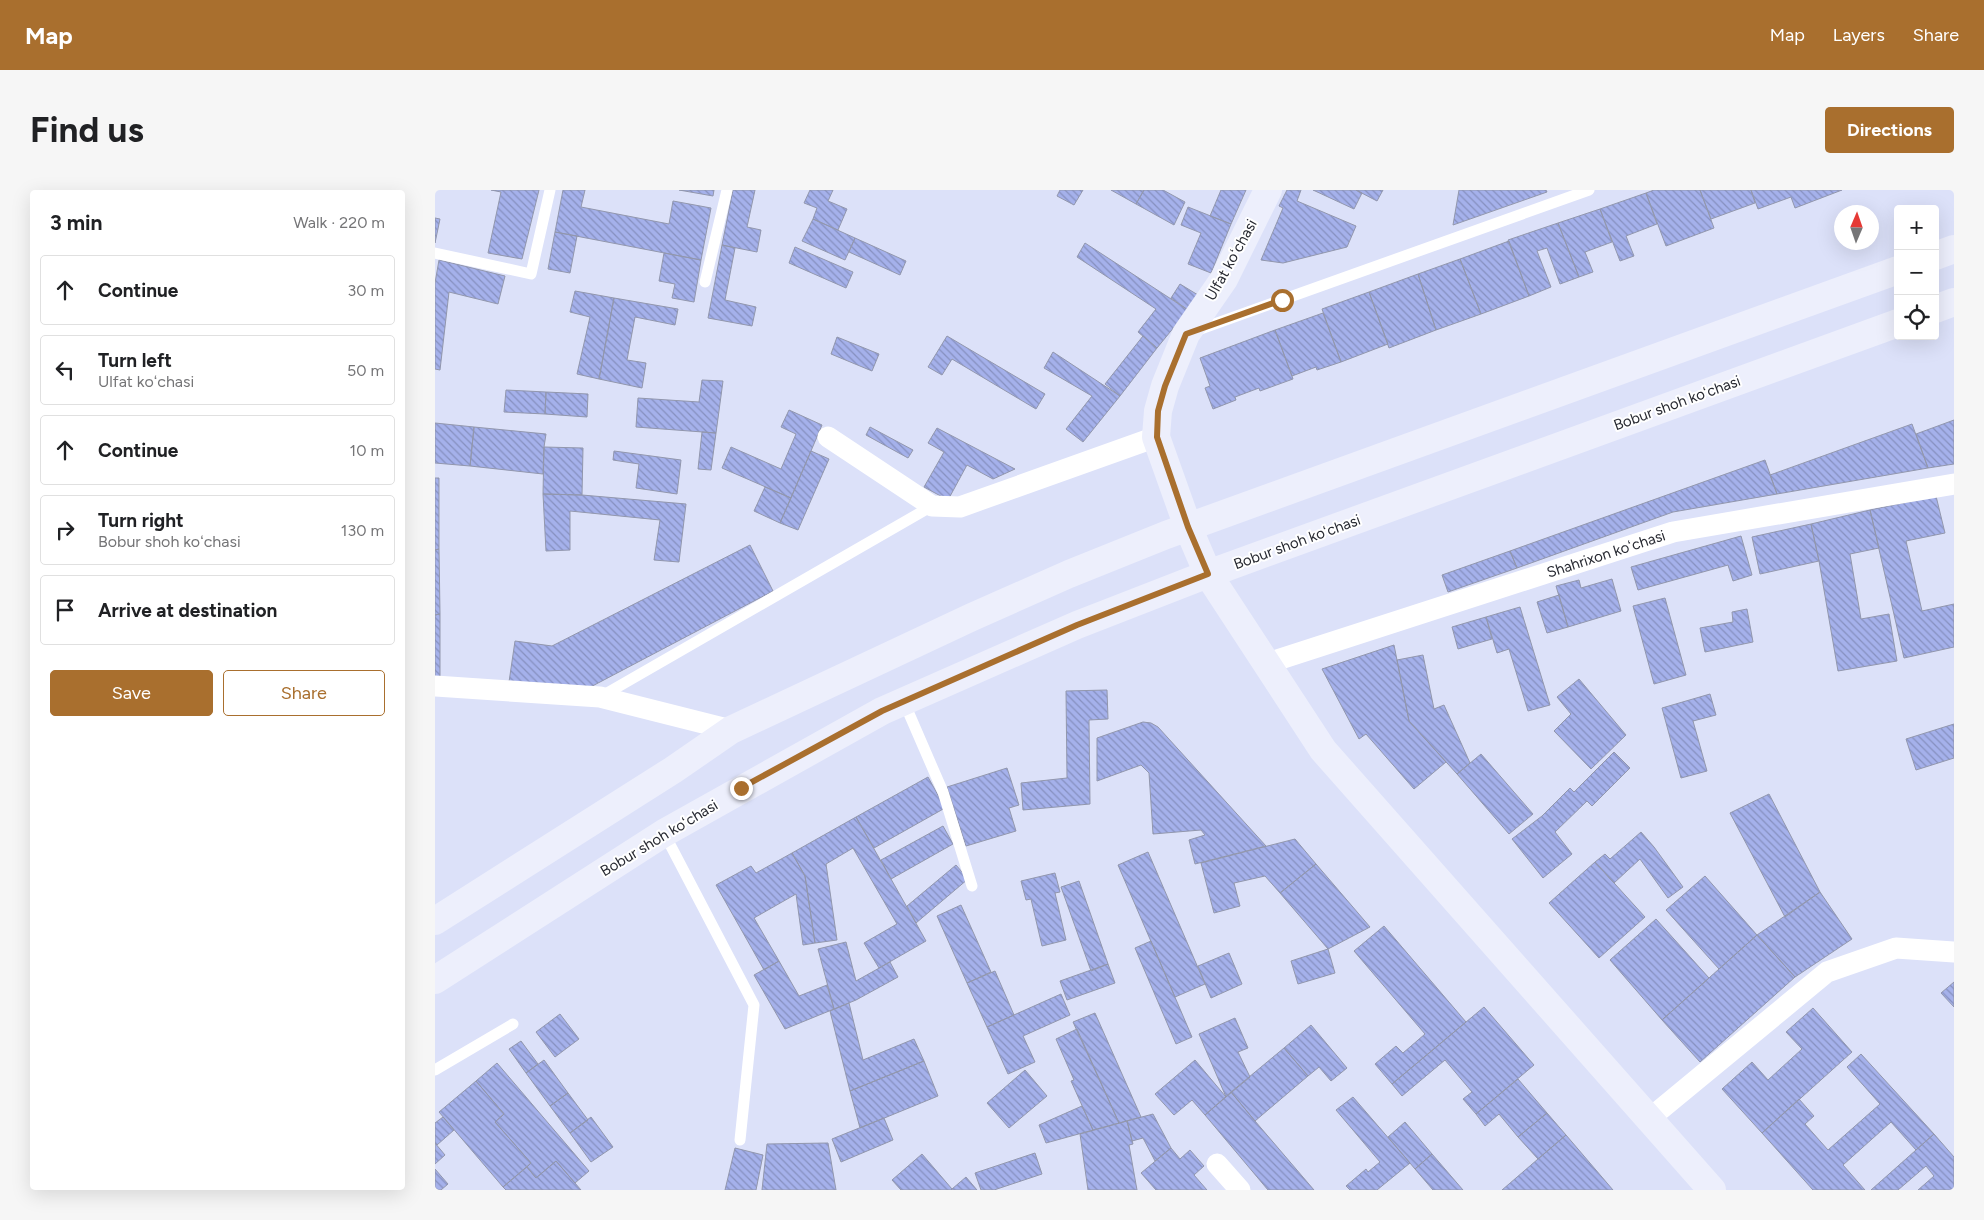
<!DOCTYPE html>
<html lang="en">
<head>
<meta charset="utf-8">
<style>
	body { margin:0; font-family:Figtree,sans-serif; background:#f6f6f6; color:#202124 }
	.controls { position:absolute; right:15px; top:15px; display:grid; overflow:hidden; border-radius:5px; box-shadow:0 5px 20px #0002 }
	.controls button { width:45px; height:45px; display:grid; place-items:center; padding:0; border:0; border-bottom:1px solid #e0e0e0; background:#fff; color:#202124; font:25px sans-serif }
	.compass { position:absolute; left:1399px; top:15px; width:45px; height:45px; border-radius:50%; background:#fff; box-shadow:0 5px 20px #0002; rotate:2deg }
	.stop { position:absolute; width:15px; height:15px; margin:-11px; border:4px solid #a96f2e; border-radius:50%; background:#fff }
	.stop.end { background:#a96f2e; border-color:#fff; box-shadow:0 1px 5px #0008 }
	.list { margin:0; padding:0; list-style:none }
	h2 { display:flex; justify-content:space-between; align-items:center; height:65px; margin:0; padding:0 20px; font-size:21px }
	h2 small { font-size:16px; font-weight:400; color:#757577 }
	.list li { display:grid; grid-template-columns:32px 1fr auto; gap:15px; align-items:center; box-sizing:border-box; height:70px; margin:0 10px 10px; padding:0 10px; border:1px solid #e0e0e0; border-radius:5px }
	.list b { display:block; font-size:19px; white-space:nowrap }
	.list p { margin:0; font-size:16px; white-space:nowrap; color:#757577 }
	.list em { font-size:16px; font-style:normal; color:#757577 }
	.actions { display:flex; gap:10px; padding:15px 20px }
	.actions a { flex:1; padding:11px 0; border:1px solid #a96f2e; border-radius:5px; text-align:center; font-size:18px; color:#a96f2e }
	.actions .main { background:#a96f2e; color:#fff }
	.icon { flex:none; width:28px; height:28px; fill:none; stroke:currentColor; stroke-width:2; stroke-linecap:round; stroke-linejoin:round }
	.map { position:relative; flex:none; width:1519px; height:1000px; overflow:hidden; border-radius:5px }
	header { display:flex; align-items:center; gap:30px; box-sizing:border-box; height:70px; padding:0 25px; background:#a96f2e; color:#fff }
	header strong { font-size:24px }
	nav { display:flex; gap:28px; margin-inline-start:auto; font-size:18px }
	.intro { display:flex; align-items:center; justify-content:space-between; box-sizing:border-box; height:120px; padding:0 30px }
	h1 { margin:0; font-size:35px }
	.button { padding:12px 22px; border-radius:5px; background:#a96f2e; color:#fff; font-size:18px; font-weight:700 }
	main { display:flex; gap:30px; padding:0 30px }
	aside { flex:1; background:#fff; border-radius:5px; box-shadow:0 5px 20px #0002 }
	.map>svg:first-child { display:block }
</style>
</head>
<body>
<header>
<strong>Map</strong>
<nav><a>Map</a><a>Layers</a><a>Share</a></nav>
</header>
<div class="intro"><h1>Find us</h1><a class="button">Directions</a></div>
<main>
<aside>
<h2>3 min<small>Walk · 220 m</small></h2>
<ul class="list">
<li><svg class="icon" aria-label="ahead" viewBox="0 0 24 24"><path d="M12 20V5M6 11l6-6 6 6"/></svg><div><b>Continue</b></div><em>30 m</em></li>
<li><svg class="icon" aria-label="left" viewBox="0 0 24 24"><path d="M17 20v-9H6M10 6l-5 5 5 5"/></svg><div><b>Turn left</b><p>Ulfat koʻchasi</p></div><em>50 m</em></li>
<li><svg class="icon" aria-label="ahead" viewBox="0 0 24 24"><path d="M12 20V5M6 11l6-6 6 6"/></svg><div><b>Continue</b></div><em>10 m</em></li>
<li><svg class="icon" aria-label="right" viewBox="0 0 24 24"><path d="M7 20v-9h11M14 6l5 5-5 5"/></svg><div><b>Turn right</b><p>Bobur shoh koʻchasi</p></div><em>130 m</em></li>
<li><svg class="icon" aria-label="arrive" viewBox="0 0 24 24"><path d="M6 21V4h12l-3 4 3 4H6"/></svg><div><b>Arrive at destination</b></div></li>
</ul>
<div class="actions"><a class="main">Save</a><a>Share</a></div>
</aside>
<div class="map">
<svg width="1519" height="1000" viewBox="0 0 1519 1000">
	<defs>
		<pattern id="building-back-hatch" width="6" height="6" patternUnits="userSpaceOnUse" patternTransform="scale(1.25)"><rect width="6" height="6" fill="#a5b1eb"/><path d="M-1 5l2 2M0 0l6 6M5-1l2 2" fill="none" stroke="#8690bf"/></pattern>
	</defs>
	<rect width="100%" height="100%" fill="#dce1f9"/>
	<!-- building -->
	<path fill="url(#building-back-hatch)" stroke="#9297ad" d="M56 0H104L87 69 53 63 66 2Z
		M128 0H150L146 17 234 34 238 11 276 18 266 70 120 42Z
		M244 0H279L278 6Z
		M298 0H320L312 37 326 40 322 62 287 55Z
		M375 0H398L393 11 412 19 403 40 378 29 382 18 369 13Z
		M625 0H648L639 15 622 6Z
		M676 0H709L701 14Z
		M709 0H728L750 12 739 35 701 14Z
		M786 0H811L796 34 775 26Z
		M852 0H866L862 11 921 36 912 57 848 73 826 70 848 18 844 16Z
		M878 0H921L927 3 919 19Z
		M921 0H948L942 11Z
		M1024 0H1111L1112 2 1018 35Z
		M1219 0H1265L1279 38 1231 56 1211 3Z
		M1265 0H1316L1320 13 1276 29Z
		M1316 0H1407L1360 18 1356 7 1323 19Z
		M1211 3 1222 34 1191 46 1199 66 1185 71 1165 19Z
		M753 17 796 34 776 83 753 74 766 43 746 35Z
		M1165 19 1177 52 1150 62 1158 82 1144 87 1123 33Z
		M0 28 5 29 0 53Z
		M378 29 420 48 410 70 367 51Z
		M1123 33 1144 87 1125 94 1112 58 1102 61 1116 97 1094 106 1073 50Z
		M120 42 142 46 135 83 113 79Z
		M420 48 471 71 465 85 414 62Z
		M1074 51 1094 106 1046 124 1025 69Z
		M650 53 753 120 722 158 703 142 721 119 642 67Z
		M287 55 300 58 290 110 321 117 317 136 273 128Z
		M360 57 418 82 411 98 354 73Z
		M229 63 266 70 259 112 237 108 240 94 224 91Z
		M1025 69 1046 124 1001 140 983 84Z
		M4 70 70 86 63 114 14 102 5 180 0 179V93Z
		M983 84 1001 140 954 158 934 102Z
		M745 94 763 105 753 120 736 108Z
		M140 101 179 108 164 189 142 184 155 127 135 122Z
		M934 102 953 154 906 172 887 119Z
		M179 108 243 119 240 135 200 127 192 170 211 173 207 198 164 189Z
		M888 123 906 172 882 180 881 177 857 186 840 140Z
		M840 140 858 189 825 201 824 198 800 207 801 210 778 219 770 198 775 196 765 168Z
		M512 146 610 204 601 219 517 169 507 185 493 177Z
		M708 146 722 158 685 206 670 194Z
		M402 147 444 164 437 181 396 164Z
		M618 162 685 206 648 252 631 239 657 206 609 178Z
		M267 190 288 191 281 243 201 237 203 208 264 212Z
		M71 200 111 202 110 224 69 222Z
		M111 202 153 204 152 227 110 224Z
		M354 220 387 235 356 308 287 278 296 257 346 279 361 244 346 237Z
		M1519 230V274L1493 278 1481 244Z
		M0 233 39 237 35 276 0 273Z
		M1477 234 1493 278 1342 304 1335 285Z
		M39 237 111 244 109 257 108 284 35 276Z
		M435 237 478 260 473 268 431 245Z
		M502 238 580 279 558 289 532 275 513 310 489 297 509 262 493 253Z
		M267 242 281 243 276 280 263 279Z
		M109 257 148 258 147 305 108 304Z
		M179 261 246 270 242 304 201 298 204 274 178 270Z
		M376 261 394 269 363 340 345 333Z
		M1330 270 1342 304 1238 322 1082 378 1075 361Z
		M0 288H4V359L0 360Z
		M330 297 356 308 345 333 319 321Z
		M108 304 147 305 251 314 244 372 219 370 225 330 135 321V360L111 361Z
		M1501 306 1510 343 1471 351 1487 421 1519 414V457L1469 468 1435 320Z
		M1435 320 1444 358 1415 364 1426 429 1454 424 1462 471 1403 481 1384 371 1376 334Z
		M1376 334 1384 371 1325 384 1317 347Z
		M1306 346 1317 385 1298 391 1293 375 1203 400 1196 377Z
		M315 355 338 401 146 502 74 492 80 451 117 456Z
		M4 359 5 424 0 425V360Z
		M1075 361 1082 378 1013 402 1007 385Z
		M1177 389 1186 421 1133 437 1121 396 1144 390 1146 398Z
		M1124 405 1133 437 1112 443 1102 412Z
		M1230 408 1251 485 1219 494 1198 416Z
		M1085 417 1115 515 1093 521 1074 459 1062 463 1051 427Z
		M1312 419 1318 452 1270 462 1265 438 1298 432 1297 422Z
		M5 424V490L0 489V425Z
		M1051 427 1057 449 1023 459 1017 437Z
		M959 455 974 531 1011 572 979 599 931 544 924 549 887 479Z
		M988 465 999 519 1009 515 1035 573 1022 584 974 531 962 470Z
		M1144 489 1191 545 1156 579 1119 541 1136 524 1122 507Z
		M672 500 673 529 654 530 655 614 588 620 586 593 632 588 631 501Z
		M1275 504 1281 525 1258 531 1272 581 1246 588 1227 518Z
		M708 532 716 533 723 537 831 656 760 674 754 650 770 645 766 640 718 644 714 583 706 575 662 591V548Z
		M1519 534V568L1481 580 1471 549Z
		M1179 562 1195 578 1157 616 1152 611 1120 642 1137 664 1108 688 1077 649 1107 626 1135 598 1139 602Z
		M1046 564 1098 624 1074 644 1022 584Z
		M572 578 584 615 574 618 581 641 531 656 512 597Z
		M493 587 510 618 439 658 421 627Z
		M1334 604 1385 702 1350 727 1295 623Z
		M421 627 491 751 444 778 429 753 462 734 418 658 391 674 402 750 380 753 370 686 357 663Z
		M508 636 518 654 456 689 446 670Z
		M1206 642 1219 657 1248 697 1233 708 1205 669 1179 693 1160 672 1170 664 1175 669Z
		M860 649 881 674 845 703 830 686 799 693 805 716 779 723 766 673Z
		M713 662 770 794 740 807 683 675Z
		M357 663 370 686 380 753 368 755 361 704 319 728 344 771 329 780 281 695 316 676 321 683Z
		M1160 672 1210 727 1164 768 1114 713Z
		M881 674 935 737 893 759 845 703Z
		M521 675 533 689 481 733 472 716Z
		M620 683 625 702 620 703 631 750 607 756 596 709 591 710 586 691Z
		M1270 686 1322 745 1284 779 1231 720Z
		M644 691 673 774 656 781 626 697Z
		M1385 702 1417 749 1360 787 1322 745Z
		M526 715 556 782 532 793 502 726Z
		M1221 729 1274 788 1227 830 1175 770Z
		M949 736 1031 832 957 894 940 874 961 856 968 863 990 844 919 761Z
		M1322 745 1360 787 1265 872 1227 830Z
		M716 751 757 847 741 854 700 758Z
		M411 752 421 791 455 772 463 787 421 810 399 819 383 759Z
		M893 759 900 783 863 794 856 771Z
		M794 763 807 794 776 808 763 776Z
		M344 771 364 806 392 795 399 819 350 839 319 785Z
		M673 774 680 793 632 810 625 791Z
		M560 781 579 825 552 837 532 793Z
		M1519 792V817L1506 803Z
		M626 804 635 825 588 846 600 872 573 884 552 837Z
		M414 813 428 870 479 849 489 871 415 901 395 821Z
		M1049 817 1099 875 1041 924 1028 909 1037 902 1010 870 967 906 957 894Z
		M1378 818 1417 862 1327 943 1287 899 1317 872 1333 890 1367 859 1351 842Z
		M660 823 706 927 684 933 638 832Z
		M125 824 144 849 120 867 101 842Z
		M800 828 813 858 803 862 815 887 791 907 764 844Z
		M876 835 912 878 896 891 884 877 873 886 849 858Z
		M642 839 684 933 658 940 636 891 639 890 621 849Z
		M86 851 103 874 91 883 74 859Z
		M849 858 873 886 820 931 796 902Z
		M1426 864 1499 944 1481 960 1456 932 1408 975 1430 1000H1378L1327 943 1364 909 1379 926 1370 934 1393 960 1445 914 1412 877Z
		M109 870 133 903 115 916 91 883Z
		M760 870 791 907 770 925 757 910 739 925 720 904Z
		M489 871 503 906 425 938 415 901Z
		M62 873 154 981 140 993 121 971 101 988 92 977 96 973 60 932 69 924 41 891Z
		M590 880 612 906 574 938 552 913Z
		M1083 889 1112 923 1083 947 1064 924 1050 936 1041 924Z
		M41 891 69 924 60 932 96 973 68 997 4 922Z
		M796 902 820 931 879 1000H833L770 925Z
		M133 903 153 930 135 943 115 916Z
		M918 907 975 973 942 1000H915L911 996 931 979 933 982 945 972 901 920Z
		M647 916 658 940 611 953 604 935Z
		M1112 923 1131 945 1103 969 1083 947Z
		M718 924 736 958 720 971 708 948 697 951 692 931Z
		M8 927 19 940 2 955 0 953V933Z
		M156 927 178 957 156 972 135 943Z
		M449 928 458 950 406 972 397 949Z
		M692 931 698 954 694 955 702 1000H653L645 944Z
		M970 932 997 964 980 979 953 947Z
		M1499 944 1519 967V1000H1483L1499 986 1491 976 1463 1000H1436Z
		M1131 945 1178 1000H1067L1103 969Z
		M0 953 10 965 0 974Z
		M393 953 401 1000H327L332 954Z
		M300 958 328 965 321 1000H290Z
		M736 958 745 969 755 960 769 976 759 985 772 1000H721L706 983Z
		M600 963 607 984 559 1000H546L540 983Z
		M487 964 517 999 516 1000H466L457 990Z
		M997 964 1028 1000H998L980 979Z
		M121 971 146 1000H71L68 997 92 977 101 988Z
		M0 979 13 994 6 1000H0Z
		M531 987 542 1000H516L517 999Z"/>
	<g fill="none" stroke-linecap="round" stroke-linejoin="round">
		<!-- lane -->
		<path stroke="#fff" stroke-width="11" d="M0 63 96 84 115 0
			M270 92 292 0
			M760 141 1154 0
			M167 506 497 316
			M469 512 508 602 537 696
			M229 643 319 815 305 950
			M0 880 78 834"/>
		<!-- street -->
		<path stroke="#fff" stroke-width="21" d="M393 247 497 316 525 317 721 247
			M833 473 1238 342 1519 294
			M0 496 165 507 296 540
			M1214 929 1392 782 1461 758 1519 762
			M782 974 805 1000"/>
		<!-- secondary -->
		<path stroke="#edeffc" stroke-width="28" d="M833 0 789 89 751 144 730 196 723 221 721 247 753 337 773 384 888 560 1277 1000
			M1500 66 1519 59
			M1500 119 1519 112
			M0 731 238 580 296 540 537 427 634 384 731 345 1463 80
			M0 790 229 643 447 521 642 435 773 384 1463 133"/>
	</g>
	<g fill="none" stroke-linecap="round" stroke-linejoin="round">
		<!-- route -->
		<path stroke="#a96f2e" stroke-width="6" d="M306 598 447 521 642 435 773 384 753 337 722 247 723 221 730 196 751 144 847 110"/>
	</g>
	<g text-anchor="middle" stroke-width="4" stroke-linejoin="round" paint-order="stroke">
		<!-- street labels -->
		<g font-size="15" fill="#282a32" stroke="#fff">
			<text transform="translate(796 70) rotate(-61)" y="5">Ulfat koʻchasi</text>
			<text transform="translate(1242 213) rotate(-20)" y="5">Bobur shoh koʻchasi</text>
			<text transform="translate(862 352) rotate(-20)" y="5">Bobur shoh koʻchasi</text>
			<text transform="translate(1171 364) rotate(-18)" y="5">Shahrixon koʻchasi</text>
			<text transform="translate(224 648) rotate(-31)" y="5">Bobur shoh koʻchasi</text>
		</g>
	</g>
</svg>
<div class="controls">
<button>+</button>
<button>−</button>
<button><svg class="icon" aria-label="locate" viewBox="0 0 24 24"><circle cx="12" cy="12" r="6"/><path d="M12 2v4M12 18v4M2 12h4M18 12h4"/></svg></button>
</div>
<svg class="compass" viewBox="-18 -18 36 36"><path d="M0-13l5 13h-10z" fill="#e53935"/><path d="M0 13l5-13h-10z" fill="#757577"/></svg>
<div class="stop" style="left:847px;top:110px"></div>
<div class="stop end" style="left:306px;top:598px"></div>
</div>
</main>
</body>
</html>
